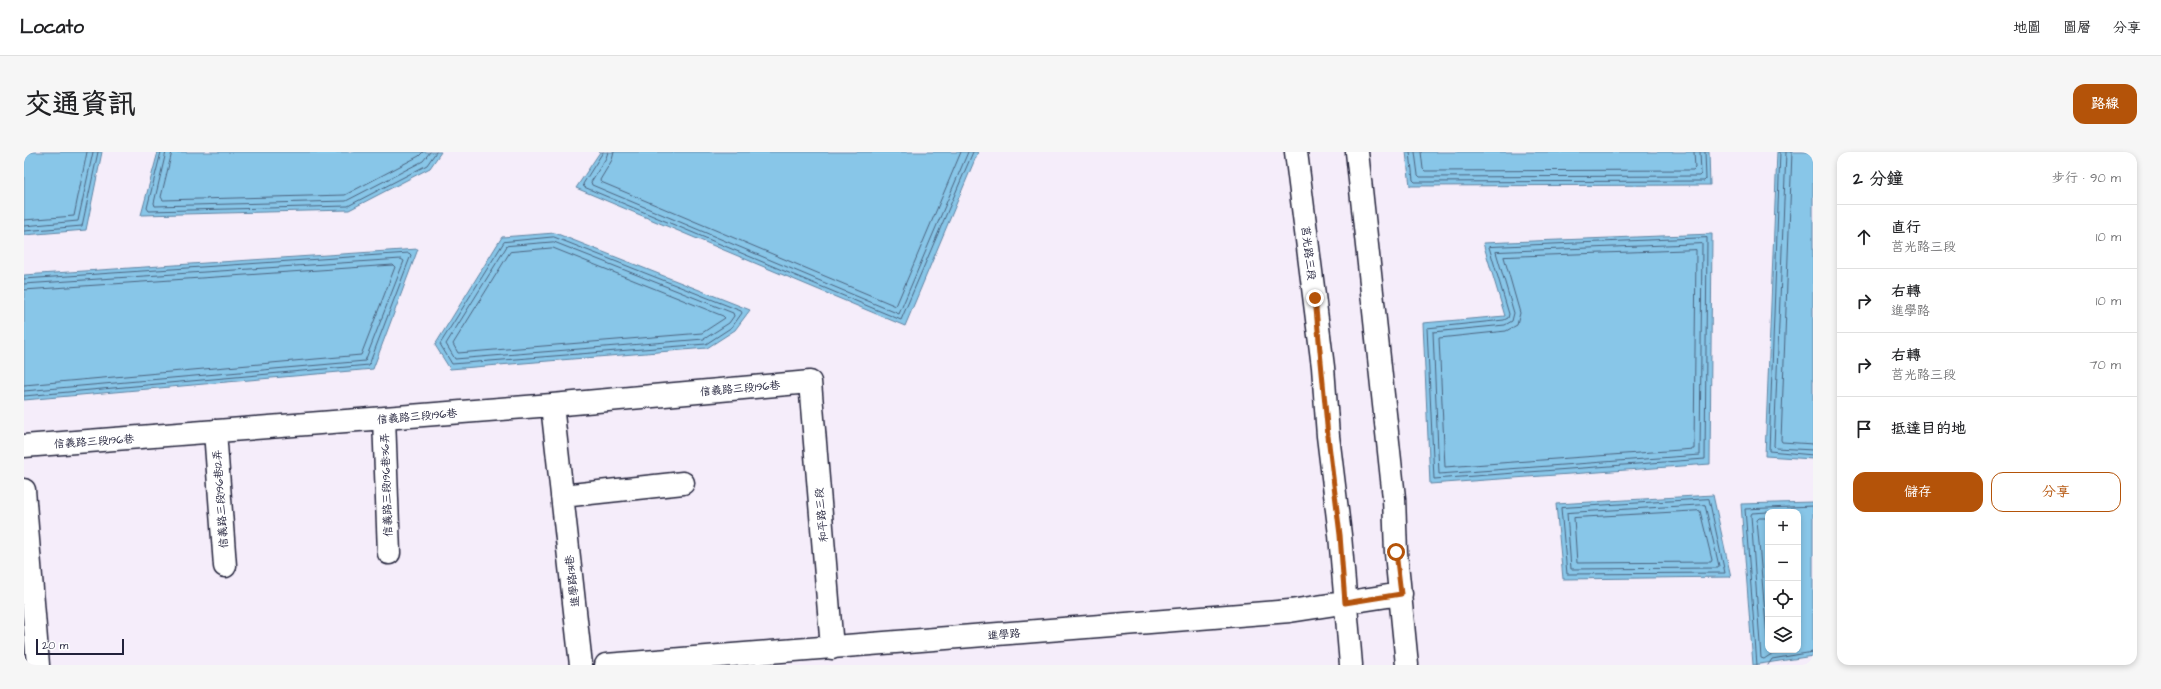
<!DOCTYPE html>
<html lang="zh-TW">
<head>
<meta charset="utf-8">
<style>
	body { margin:0; font-family:"Architects Daughter","LXGW WenKai TC",sans-serif; background:#f6f6f6; color:#202124 }
	.controls { position:absolute; right:12px; bottom:12px; display:grid; overflow:hidden; border-radius:8px; box-shadow:0 2px 6px #0003 }
	.controls button { width:36px; height:36px; display:grid; place-items:center; padding:0; border:0; border-bottom:1px solid #e0e0e0; background:#fff; color:#202124; font:20px sans-serif }
	.scale { position:absolute; left:12px; bottom:10px; width:88px; box-sizing:border-box; padding-left:4px; border:2px solid #22223b; border-top:0; font-size:11px; line-height:14px; white-space:nowrap; color:#22223b; -webkit-text-stroke:3px #fff; paint-order:stroke }
	.stop { position:absolute; width:12px; height:12px; margin:-9px; border:3px solid #b45309; border-radius:50%; background:#fff }
	.stop.end { background:#b45309; border-color:#fff; box-shadow:0 1px 4px #0008 }
	.list { margin:0; padding:0; list-style:none }
	h2 { display:flex; justify-content:space-between; align-items:center; height:52px; margin:0; padding:0 16px; font-size:17px }
	h2 small { font-size:13px; font-weight:400; color:#757577 }
	.list li { display:grid; grid-template-columns:26px 1fr auto; gap:12px; align-items:center; box-sizing:border-box; height:64px; padding:0 16px; border-top:1px solid #e0e0e0 }
	.list b { display:block; font-size:15px; white-space:nowrap }
	.list p { margin:0; font-size:13px; white-space:nowrap; color:#757577 }
	.list em { font-size:13px; font-style:normal; color:#757577 }
	.actions { display:flex; gap:8px; padding:12px 16px }
	.actions a { flex:1; padding:9px 0; border:1px solid #b45309; border-radius:12px; text-align:center; font-size:14px; color:#b45309 }
	.actions .main { background:#b45309; color:#fff }
	.icon { flex:none; width:22px; height:22px; fill:none; stroke:currentColor; stroke-width:2; stroke-linecap:round; stroke-linejoin:round }
	.map { position:relative; flex:none; width:1789px; height:513px; overflow:hidden; border-radius:12px }
	header { display:flex; align-items:center; gap:24px; box-sizing:border-box; height:56px; padding:0 20px; background:#fff; border-bottom:1px solid #e0e0e0 }
	header strong { font-size:19px }
	nav { display:flex; gap:22px; margin-inline-start:auto; font-size:14px }
	.intro { display:flex; align-items:center; justify-content:space-between; box-sizing:border-box; height:96px; padding:0 24px }
	h1 { margin:0; font-size:28px }
	.button { padding:10px 18px; border-radius:12px; background:#b45309; color:#fff; font-size:14px; font-weight:700 }
	main { display:flex; gap:24px; padding:0 24px }
	aside { flex:1; background:#fff; border-radius:12px; box-shadow:0 2px 6px #0003 }
	.map>svg:first-child { display:block }
</style>
</head>
<body>
<header>
<strong>Locato</strong>
<nav><a>地圖</a><a>圖層</a><a>分享</a></nav>
</header>
<div class="intro"><h1>交通資訊</h1><a class="button">路線</a></div>
<main>
<div class="map">
<svg width="1789" height="513" viewBox="0 0 1789 513">
	<rect width="100%" height="100%" fill="#f5edfa"/>
	<filter id="ink" filterUnits="userSpaceOnUse"><feTurbulence type="fractalNoise" baseFrequency=".025" numOctaves="2"/><feDisplacementMap in="SourceGraphic" scale="8" xChannelSelector="R" yChannelSelector="G"/><feConvolveMatrix kernelMatrix="1 2 1 2 8 2 1 2 1" color-interpolation-filters="sRGB"/></filter>
	<g filter="url(#ink)">
		<!-- water -->
		<path fill="#88c6e8" stroke="#5f84a3" fill-rule="evenodd" d="M0 0H78L62 78 0 83Z
			M134 0H417L406 16 325 58 117 63Z
			M576 0H954L881 174 552 36Z
			M1382 0H1685L1686 33 1386 34Z
			M1753 0H1789V307L1741 304Z
			M531 81 726 158 711 178 683 196 426 217 411 193 478 85Z
			M1688 82 1686 312 1406 332 1399 171 1481 164 1459 91Z
			M394 97 349 217 0 248V123Z
			M1689 343 1707 425 1539 427 1532 352Z
			M1789 350V504L1729 513 1717 352ZM1744 360H1774V498H1744Z"/>
		<g fill="none" stroke-linecap="round" stroke-linejoin="round">
			<!-- shore -->
			<path stroke="#4b6480" stroke-width="1" d="M137 0 123 56 125 59 324 54 403 13 412 0
				M142 0 130 51 131 54 322 49 399 9 406 0
				M148 0 137 45 139 48 321 43 395 4 399 0
				M579 0 559 32 560 35 877 168 949 0
				M584 0 582 6 567 30 568 33 875 162 944 0
				M590 0 588 8 576 28 577 30 872 154 937 0
				M1386 0 1389 28 1391 30 1680 29 1682 27 1681 0
				M1391 0 1394 23 1396 25 1675 24 1677 22 1676 0
				M1397 0 1399 17 1401 19 1669 18 1671 16 1670 0
				M1756 0 1745 299 1789 303
				M1762 0 1750 294 1752 296 1789 298
				M1768 0 1757 288 1758 290 1789 292
				M0 68 50 64 63 0
				M0 74 54 69 69 0
				M0 79 58 74 74 0
				M530 85 717 159 718 161 708 175 682 192 428 212 416 192 480 90Z
				M1683 86 1681 307 1410 327 1403 176 1480 168 1484 166 1485 162 1465 95Z
				M530 90 709 161 710 164 705 171 680 187 431 207 422 192 483 94Z
				M1678 92 1676 303 1415 322 1409 180 1481 173 1488 169 1490 161 1472 100Z
				M529 96 699 164 701 166 678 181 434 201 429 192 486 100Z
				M1672 98 1670 297 1421 315 1415 186 1482 179 1493 173 1496 161 1480 105Z
				M0 127 385 101 387 103 345 213 0 244
				M0 132 377 107 380 109 341 209 0 239
				M0 138 369 113 371 115 337 203 0 233
				M1685 347 1701 421 1543 422 1537 356Z
				M1681 353 1695 414 1694 416 1547 417 1543 361Z
				M1676 359 1688 408 1687 410 1553 411 1550 366Z
				M1744 360 1728 361 1727 363 1737 506 1740 507 1746 503 1771 498
				M1744 366H1735L1733 368 1744 497
				M1733 513 1721 357 1789 354
				M1744 513 1748 507 1789 500"/>
			<!-- minor casing -->
			<g stroke="#22223b" stroke-width="25">
				<path id="minor" d="M1272 0 1299 215 1304 284 1316 383 1327 513
					M1333 0 1370 346 1372 401 1383 513
					M528 253 557 513
					M360 266 365 401
					M191 279 201 414
					M0 294 528 253 786 230 808 496
					M0 338 14 513
					M538 344 659 331
					M582 513 1266 459 1377 442"/>
			</g>
			<!-- minor -->
			<use href="#minor" stroke="#fff" stroke-width="22"/>
		</g>
	</g>
	<g fill="none" stroke-linecap="round" stroke-linejoin="round" filter="url(#ink)">
		<!-- route -->
		<path stroke="#b45309" stroke-width="5" d="M1291 146 1304 284 1316 383 1321 451 1377 442 1372 400"/>
	</g>
	<g text-anchor="middle" stroke-width="3" stroke-linejoin="round" paint-order="stroke">
		<!-- street labels -->
		<g font-size="11" fill="#22223b" stroke="#fff">
			<text transform="translate(1285 101) rotate(83)" y="4">莒光路三段</text>
			<text transform="translate(716 236) rotate(-5)" y="4">信義路三段196巷</text>
			<text transform="translate(393 264) rotate(-5)" y="4">信義路三段196巷</text>
			<text transform="translate(70 289) rotate(-4)" y="4">信義路三段196巷</text>
			<text transform="translate(362 333) rotate(-92)" y="4">信義路三段196巷36弄</text>
			<text transform="translate(196 347) rotate(-94)" y="4">信義路三段196巷12弄</text>
			<text transform="translate(797 363) rotate(-95)" y="4">和平路三段</text>
			<text transform="translate(548 429) rotate(-97)" y="4">進學路131巷</text>
			<text transform="translate(980 482) rotate(-5)" y="4">進學路</text>
		</g>
	</g>
</svg>
<div class="controls">
<button>+</button>
<button>−</button>
<button><svg class="icon" aria-label="locate" viewBox="0 0 24 24"><circle cx="12" cy="12" r="6"/><path d="M12 2v4M12 18v4M2 12h4M18 12h4"/></svg></button>
<button><svg class="icon" aria-label="layers" viewBox="0 0 24 24"><path d="M12 4l9 5-9 5-9-5zM3 14l9 5 9-5"/></svg></button>
</div>
<div class="scale">20 m</div>
<div class="stop" style="left:1372px;top:400px"></div>
<div class="stop end" style="left:1291px;top:146px"></div>
</div>
<aside>
<h2>2 分鐘<small>步行 · 90 m</small></h2>
<ul class="list">
<li><svg class="icon" aria-label="ahead" viewBox="0 0 24 24"><path d="M12 20V5M6 11l6-6 6 6"/></svg><div><b>直行</b><p>莒光路三段</p></div><em>10 m</em></li>
<li><svg class="icon" aria-label="right" viewBox="0 0 24 24"><path d="M7 20v-9h11M14 6l5 5-5 5"/></svg><div><b>右轉</b><p>進學路</p></div><em>10 m</em></li>
<li><svg class="icon" aria-label="right" viewBox="0 0 24 24"><path d="M7 20v-9h11M14 6l5 5-5 5"/></svg><div><b>右轉</b><p>莒光路三段</p></div><em>70 m</em></li>
<li><svg class="icon" aria-label="arrive" viewBox="0 0 24 24"><path d="M6 21V4h12l-3 4 3 4H6"/></svg><div><b>抵達目的地</b></div></li>
</ul>
<div class="actions"><a class="main">儲存</a><a>分享</a></div>
</aside>
</main>
</body>
</html>
